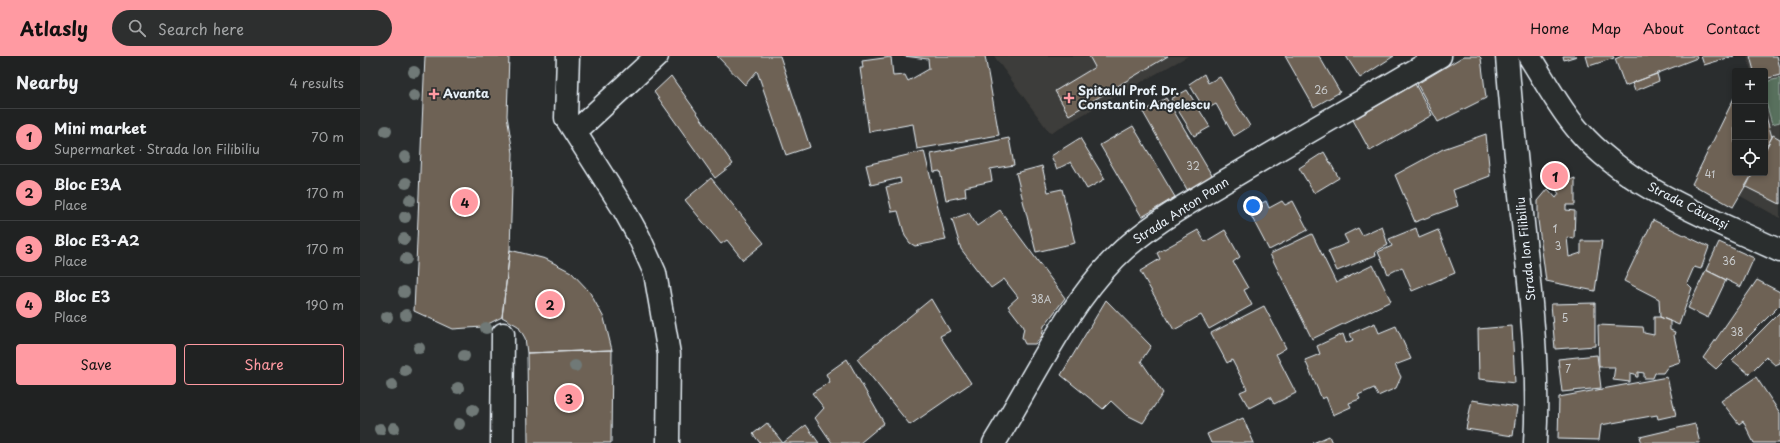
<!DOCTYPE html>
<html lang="en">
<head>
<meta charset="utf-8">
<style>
	body { margin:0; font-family:"Playpen Sans",sans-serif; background:#2d2f2f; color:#f1f3f6 }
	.controls { position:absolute; right:12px; top:12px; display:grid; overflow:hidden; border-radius:4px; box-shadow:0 2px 6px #0003 }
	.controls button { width:36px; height:36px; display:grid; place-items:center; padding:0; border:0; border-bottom:1px solid #3d3f40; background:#202222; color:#f1f3f6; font:20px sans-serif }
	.you { position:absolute; left:893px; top:150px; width:14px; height:14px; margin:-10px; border:3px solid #fff; border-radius:50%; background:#1a73e8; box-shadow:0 0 0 6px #1a73e833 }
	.badge { display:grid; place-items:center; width:26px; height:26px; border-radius:50%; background:#ff9aa2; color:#111; font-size:13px; font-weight:700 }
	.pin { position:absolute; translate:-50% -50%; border:2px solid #fff; box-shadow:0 1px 4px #0006 }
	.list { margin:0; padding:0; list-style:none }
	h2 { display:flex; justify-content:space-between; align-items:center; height:52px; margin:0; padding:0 16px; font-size:17px }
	h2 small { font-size:13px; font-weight:400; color:#a2a4a5 }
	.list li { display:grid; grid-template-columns:26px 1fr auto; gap:12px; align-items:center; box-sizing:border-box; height:56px; padding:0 16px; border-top:1px solid #3d3f40 }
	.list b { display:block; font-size:15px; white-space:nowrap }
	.list p { margin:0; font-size:13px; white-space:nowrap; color:#a2a4a5 }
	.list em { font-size:13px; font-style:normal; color:#a2a4a5 }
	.actions { display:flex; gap:8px; padding:12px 16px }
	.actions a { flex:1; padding:9px 0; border:1px solid #ff9aa2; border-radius:4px; text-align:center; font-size:14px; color:#ff9aa2 }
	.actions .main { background:#ff9aa2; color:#111 }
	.icon { flex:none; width:22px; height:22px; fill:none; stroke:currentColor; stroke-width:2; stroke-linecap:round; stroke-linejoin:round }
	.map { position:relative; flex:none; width:1420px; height:387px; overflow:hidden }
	header { display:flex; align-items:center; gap:24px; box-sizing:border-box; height:56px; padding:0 20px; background:#ff9aa2; color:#111 }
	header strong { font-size:19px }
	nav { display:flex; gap:22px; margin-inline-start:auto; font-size:14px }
	.search { width:280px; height:36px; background:#2d2f2f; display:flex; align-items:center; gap:10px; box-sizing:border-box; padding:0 14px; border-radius:22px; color:#a2a4a5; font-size:15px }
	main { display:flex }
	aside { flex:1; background:#202222 }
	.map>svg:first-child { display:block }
</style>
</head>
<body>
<header>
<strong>Atlasly</strong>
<div class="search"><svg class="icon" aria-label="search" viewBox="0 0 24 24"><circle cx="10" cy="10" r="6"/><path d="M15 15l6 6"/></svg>Search here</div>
<nav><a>Home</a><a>Map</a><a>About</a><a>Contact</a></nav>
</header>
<main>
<aside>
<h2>Nearby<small>4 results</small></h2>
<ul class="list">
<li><span class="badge">1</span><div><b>Mini market</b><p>Supermarket · Strada Ion Filibiliu</p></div><em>70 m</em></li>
<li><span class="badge">2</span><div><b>Bloc E3A</b><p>Place</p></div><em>170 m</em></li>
<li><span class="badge">3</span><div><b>Bloc E3-A2</b><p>Place</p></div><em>170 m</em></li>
<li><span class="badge">4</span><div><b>Bloc E3</b><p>Place</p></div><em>190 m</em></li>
</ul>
<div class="actions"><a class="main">Save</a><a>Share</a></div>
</aside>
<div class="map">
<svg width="1420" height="387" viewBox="0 0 1420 387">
	<rect width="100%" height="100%" fill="#2a2d2e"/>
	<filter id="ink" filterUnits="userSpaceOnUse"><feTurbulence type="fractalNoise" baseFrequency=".025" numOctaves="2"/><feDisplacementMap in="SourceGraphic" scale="8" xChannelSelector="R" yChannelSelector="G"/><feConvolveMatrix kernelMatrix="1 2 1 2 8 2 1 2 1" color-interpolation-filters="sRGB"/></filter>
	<g filter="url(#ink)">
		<!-- built -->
		<path fill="#3e3d3a" d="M634 0H828L690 77Z
			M1387 0H1420V162L1375 137 1386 117H1405V15H1391Z"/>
		<!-- green -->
		<path fill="#59705d" stroke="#a0b0aa" d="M1420 22V66L1412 68 1405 43V26Z"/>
		<!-- building -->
		<path fill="#6e6255" stroke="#e8f1f8" d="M65 0H149L147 60 153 97 150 194 142 261 122 271 93 273 54 255Z
			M357 0H420L450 91 426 99 397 15 385 29Z
			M544 0H625L639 79 557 93 553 68 509 76 500 12H503L502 5 531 1 533 20 545 19 548 25 569 13 568 3Z
			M729 0H808L709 59 695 35 735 11Z
			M925 0H959L980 36 954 51Z
			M986 0H1034L1000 22Z
			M1104 0H1119L1121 2 1126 42 1078 66 1057 28Z
			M1203 0H1217L1204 4Z
			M1226 0H1253L1254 2 1229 10Z
			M1262 0H1336L1337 2 1265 30 1255 3Z
			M1341 0H1374L1344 9Z
			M1390 0H1417L1420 12V19L1405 23V15H1394Z
			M844 18 848 27 860 21 890 70 874 80 856 48 845 54 829 28Z
			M1297 18 1299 25 1275 35 1272 27Z
			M311 20 373 108 355 122 294 36Z
			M1055 28 1072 59 1010 95 993 64Z
			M827 34 850 71 834 80 811 43Z
			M806 42 854 123 829 137 783 56Z
			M1374 42 1375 117H1393L1373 151 1332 128Z
			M1405 57 1412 81 1405 94Z
			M773 70 815 141 782 161 740 89Z
			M1126 78 1130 120 1093 134 1098 150 1055 166 1035 119 1083 93Z
			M1413 79 1420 83V148L1386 131 1393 117H1405V94Z
			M649 82 654 109 630 113 632 125 605 131 606 140 586 144 580 115 574 116 571 98Z
			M720 82 745 123 727 133 711 106 697 113 691 100Z
			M564 95 586 184 555 190 550 187 545 180 538 155 532 156 526 131 541 127 540 122 511 129 506 109Z
			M964 96 979 122 954 137 939 112Z
			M682 110 688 136 702 133 715 187 676 196 656 117Z
			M351 122 404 187 383 204 367 184 361 188 325 144Z
			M1215 122V149H1206V154L1215 155 1214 183 1207 181 1209 201 1221 197V185H1242L1235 235 1186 225 1178 164V145L1188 133 1196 142 1199 138 1194 130Z
			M906 145 909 152 922 145 925 149 933 145 948 174 909 194 888 154Z
			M640 154 705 242 684 270 682 280 675 288H665L662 282 664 271 648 250 658 241 644 223 631 232 601 193 592 163 609 157 617 170Z
			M1293 164 1349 191 1341 213 1334 211 1327 227 1332 232 1319 269 1300 261 1299 243 1264 225Z
			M1022 170 1028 189 1015 196 1016 199 977 215 968 195 988 187 984 179 998 172 1002 179Z
			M1056 172 1059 182 1078 174 1095 217 1052 235 1042 211 1028 218 1018 196 1032 190 1029 183Z
			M838 174 845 186 865 174 880 201 873 206 888 232 884 234 892 249 849 273 841 259 814 274 780 215 800 203 797 197Z
			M952 178 976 227 1013 209 1031 245 952 283 910 198Z
			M1359 186 1394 202 1381 231 1346 214Z
			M150 194 186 203 211 216 229 235 244 262 252 294 167 297 165 282 158 270 142 261Z
			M1346 214 1366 224 1348 262 1328 252Z
			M1397 224 1420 236V249L1356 313 1343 302Z
			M571 243 590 275 580 280 611 327 550 369 497 303Z
			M746 244 791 290 781 305 803 337 783 367 765 358 751 345 743 353 701 319Z
			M1235 247V290L1195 293 1191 248Z
			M904 250 926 292 916 298 936 337 914 348 910 341 889 352 880 336 887 333 872 304 867 307 851 277Z
			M1420 256V307L1415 309 1406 301 1389 318 1372 304Z
			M1294 261H1300L1310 265V274L1315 276 1314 279 1320 306 1308 310 1303 317H1295L1293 322H1284V317L1278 316V321H1276L1275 318 1270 317V326L1253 324 1255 311H1239L1238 269 1283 271 1284 277 1294 279Z
			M1015 267 1019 277 1036 270 1051 303 1035 309 1041 321 1036 332 1018 340 1014 332 998 339 1000 343 989 347 991 351 973 359 966 341 962 343 945 304 960 298 957 290 983 278 986 287 993 284 990 278Z
			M1152 270 1155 327 1119 323 1118 273Z
			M252 294 251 387H168L167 297Z
			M1237 299 1241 332 1202 336 1198 303Z
			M487 303 524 367 500 387H472L455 362 464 352 452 337 470 326 466 318Z
			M1307 321 1316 359 1298 363 1297 359 1241 369 1239 384 1198 383 1199 341Z
			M1396 321 1420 357V387H1394L1383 365 1379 368 1361 345Z
			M1112 344 1157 351 1153 380 1106 373Z
			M883 362 894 387H851L847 378Z
			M407 367 423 387H400L393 378Z
			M1335 368 1340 387H1282L1280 381Z
			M446 369 459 387H423Z
			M969 380 972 387H953Z"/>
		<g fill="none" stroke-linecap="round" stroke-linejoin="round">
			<!-- minor casing -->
			<g stroke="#e8f1f8" stroke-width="25">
				<path id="minor" d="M208 0 206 62 263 152 279 181 295 217 309 298 308 387
					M1147 0C1152 69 1160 137 1167 205 1173 266 1179 326 1175 387
					M1169 0C1185 25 1199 52 1218 74 1270 134 1350 162 1420 195
					M215 76 297 0
					M142 387 143 278
					M634 387C672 326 705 253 755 202 787 170 829 147 867 124 937 82 1009 41 1080 0"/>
			</g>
			<!-- minor -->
			<use href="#minor" stroke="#2a2d2e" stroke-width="22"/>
		</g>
		<!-- trees -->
		<g fill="#6f7977">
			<circle cx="54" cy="16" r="6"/>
			<circle cx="54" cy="40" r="6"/>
			<circle cx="26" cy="75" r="6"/>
			<circle cx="45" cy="101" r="6"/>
			<circle cx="46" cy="127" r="6"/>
			<circle cx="50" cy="144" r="6"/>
			<circle cx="45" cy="161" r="6"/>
			<circle cx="44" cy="183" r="6"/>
			<circle cx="46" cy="203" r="6"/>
			<circle cx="44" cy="236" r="6"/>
			<circle cx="46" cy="259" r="6"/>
			<circle cx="27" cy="261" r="6"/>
			<circle cx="126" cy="272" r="6"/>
			<circle cx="59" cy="292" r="6"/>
			<circle cx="104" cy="300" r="6"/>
			<circle cx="215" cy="310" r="6"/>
			<circle cx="45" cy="314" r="6"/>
			<circle cx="32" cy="329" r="6"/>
			<circle cx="98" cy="332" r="6"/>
			<circle cx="113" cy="354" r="6"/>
			<circle cx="99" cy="368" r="6"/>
			<circle cx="34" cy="372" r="6"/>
			<circle cx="20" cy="373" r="6"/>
		</g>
	</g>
	<!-- markers -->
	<g fill="#ff9aa2" stroke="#2a2d2e" stroke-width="1.5">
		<path d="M72 32h4v4h4v4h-4v4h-4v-4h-4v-4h4z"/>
		<path d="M707 36h4v4h4v4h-4v4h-4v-4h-4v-4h4z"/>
	</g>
	<g text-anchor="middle" stroke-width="4" stroke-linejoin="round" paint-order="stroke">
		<!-- number labels -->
		<g font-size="10" fill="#cacdcf">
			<text x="961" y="38">26</text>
			<text x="833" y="114">32</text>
			<text x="1350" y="122">41</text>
			<text x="1195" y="177">1</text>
			<text x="1198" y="194">3</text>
			<text x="1369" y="209">36</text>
			<text x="681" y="247">38A</text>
			<text x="1205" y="266">5</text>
			<text x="1377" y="280">38</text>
			<text x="1208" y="317">7</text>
		</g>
		<!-- poi labels -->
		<g font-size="12" font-weight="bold" fill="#e8f1f8" stroke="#2a2d2e" text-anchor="start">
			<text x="718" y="39">Spitalul Prof. Dr.<tspan x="718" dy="14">Constantin Angelescu</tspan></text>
			<text x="83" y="42">Avanta</text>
		</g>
		<!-- street labels -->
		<g font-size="12" fill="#e8f1f8" stroke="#2a2d2e">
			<text transform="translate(1328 150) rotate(27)" y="4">Strada Căuzași</text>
			<text transform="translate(821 155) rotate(-33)" y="4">Strada Anton Pann</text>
			<text transform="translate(1166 193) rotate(-96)" y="4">Strada Ion Filibiliu</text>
		</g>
	</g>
</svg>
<div class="controls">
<button>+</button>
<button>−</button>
<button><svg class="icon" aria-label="locate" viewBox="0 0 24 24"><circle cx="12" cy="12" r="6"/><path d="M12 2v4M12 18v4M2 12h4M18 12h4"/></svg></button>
</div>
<div class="you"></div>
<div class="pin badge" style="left:1195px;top:120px">1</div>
<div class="pin badge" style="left:190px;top:248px">2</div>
<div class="pin badge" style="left:209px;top:342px">3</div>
<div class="pin badge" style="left:105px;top:146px">4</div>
</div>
</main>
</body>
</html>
